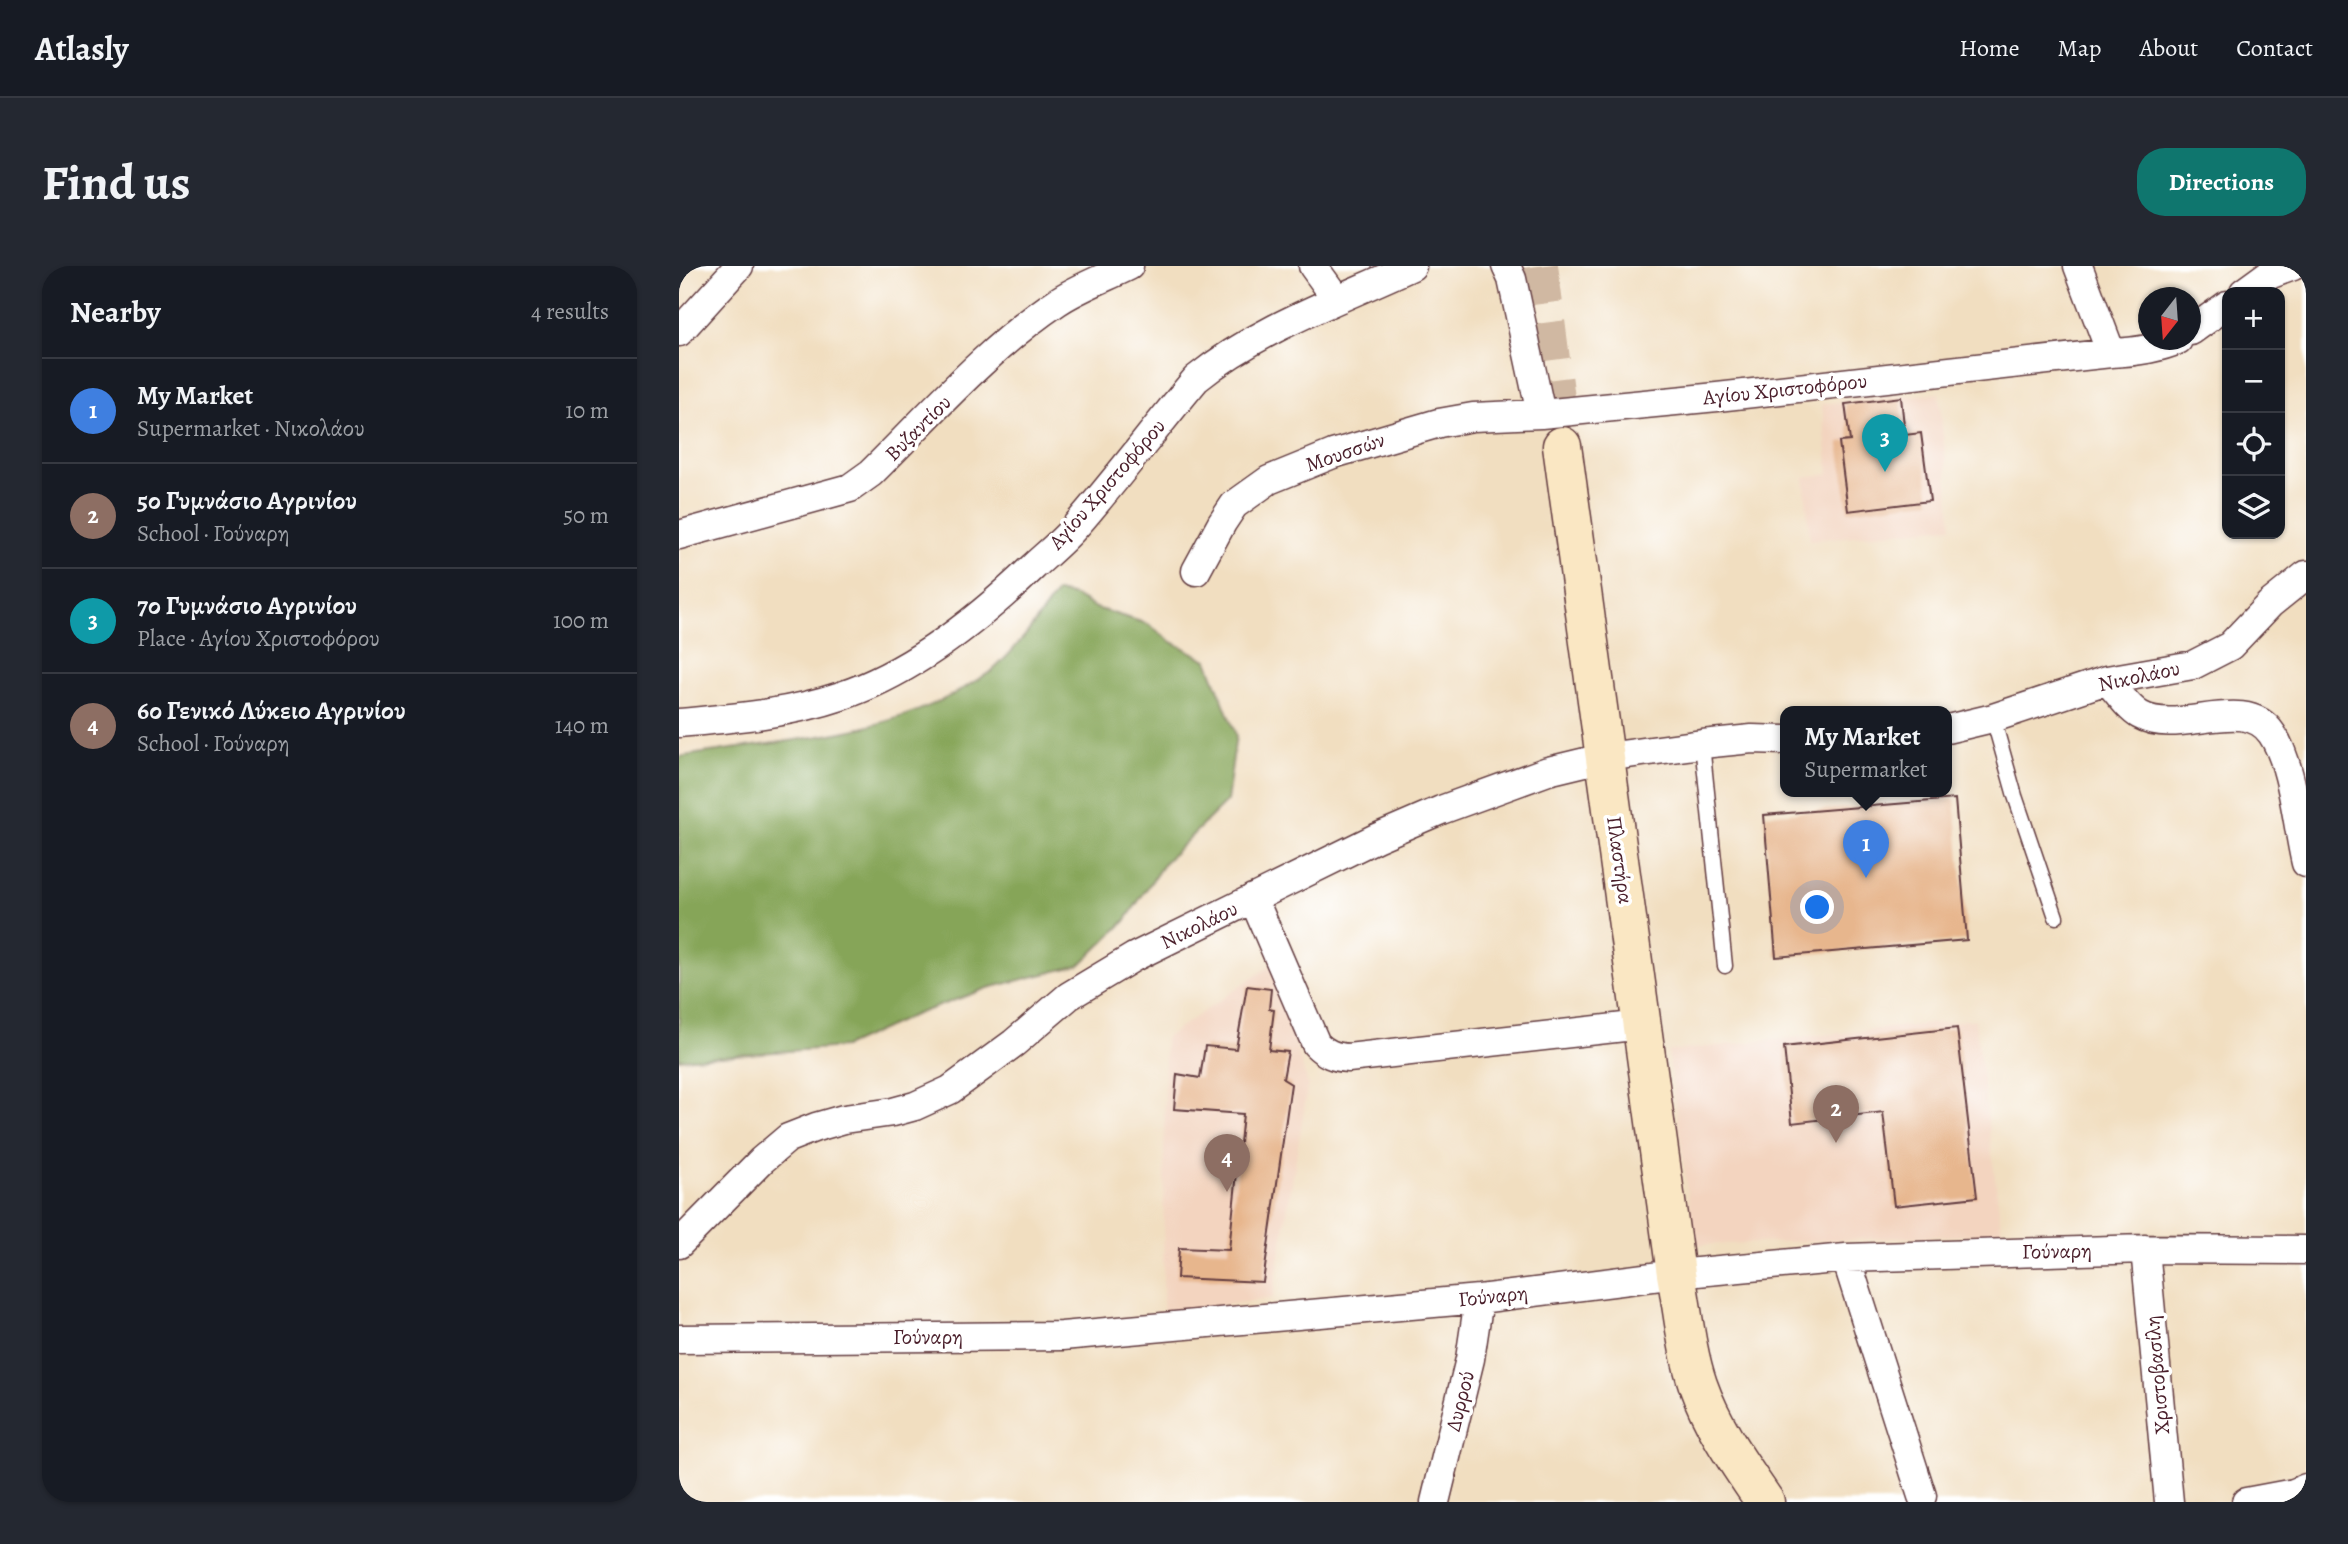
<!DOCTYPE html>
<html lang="en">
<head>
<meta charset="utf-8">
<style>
	body { margin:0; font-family:Alegreya,serif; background:#242831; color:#f1f3f6 }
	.controls { position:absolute; right:21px; top:21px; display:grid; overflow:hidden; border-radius:14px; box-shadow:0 2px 5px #0004 }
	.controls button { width:63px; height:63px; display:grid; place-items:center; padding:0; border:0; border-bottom:2px solid #363941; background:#171b24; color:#f1f3f6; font:35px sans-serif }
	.compass { position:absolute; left:1459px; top:21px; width:63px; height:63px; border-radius:50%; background:#171b24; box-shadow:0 2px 5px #0004; rotate:197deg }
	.you { position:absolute; left:1139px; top:642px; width:24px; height:24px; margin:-18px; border:5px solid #fff; border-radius:50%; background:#1a73e8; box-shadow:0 0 0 10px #1a73e833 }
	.badge { display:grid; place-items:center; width:46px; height:46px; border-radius:50%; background:#0f766e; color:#fff; font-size:23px; font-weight:700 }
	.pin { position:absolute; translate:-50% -58px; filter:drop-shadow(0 2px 4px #0008) }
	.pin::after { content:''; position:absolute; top:37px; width:24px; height:21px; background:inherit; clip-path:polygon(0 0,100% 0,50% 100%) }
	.popup { position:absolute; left:1101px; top:440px; width:172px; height:91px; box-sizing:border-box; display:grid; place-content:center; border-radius:14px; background:#171b24; filter:drop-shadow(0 2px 5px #0005); font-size:23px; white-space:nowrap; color:#9ea1a6 }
	.popup b { font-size:26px; color:#f1f3f6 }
	.popup::after { content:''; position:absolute; left:50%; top:100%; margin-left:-14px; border:14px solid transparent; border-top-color:#171b24 }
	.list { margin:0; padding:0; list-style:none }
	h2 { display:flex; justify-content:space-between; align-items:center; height:91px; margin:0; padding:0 28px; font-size:30px }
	h2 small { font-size:23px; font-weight:400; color:#9ea1a6 }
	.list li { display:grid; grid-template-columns:46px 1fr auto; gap:21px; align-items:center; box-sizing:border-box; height:105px; padding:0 28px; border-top:2px solid #363941 }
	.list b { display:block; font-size:26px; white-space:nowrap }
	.list p { margin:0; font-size:23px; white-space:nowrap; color:#9ea1a6 }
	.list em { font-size:23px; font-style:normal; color:#9ea1a6 }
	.icon { flex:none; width:38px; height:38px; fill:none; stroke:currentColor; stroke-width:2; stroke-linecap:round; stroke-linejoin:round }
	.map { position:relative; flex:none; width:1627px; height:1236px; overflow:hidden; border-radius:28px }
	header { display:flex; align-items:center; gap:42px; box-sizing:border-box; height:98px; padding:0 35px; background:#171b24; border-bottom:2px solid #363941 }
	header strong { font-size:33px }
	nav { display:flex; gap:38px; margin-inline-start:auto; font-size:24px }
	.intro { display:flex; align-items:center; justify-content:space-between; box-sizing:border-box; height:168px; padding:0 42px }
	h1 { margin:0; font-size:49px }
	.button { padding:18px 32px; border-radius:28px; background:#0f766e; color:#fff; font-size:24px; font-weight:700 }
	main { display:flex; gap:42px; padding:0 42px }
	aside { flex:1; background:#171b24; border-radius:28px; box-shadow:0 2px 5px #0004 }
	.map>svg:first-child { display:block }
</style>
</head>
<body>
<header>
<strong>Atlasly</strong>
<nav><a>Home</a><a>Map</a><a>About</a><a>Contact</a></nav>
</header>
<div class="intro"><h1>Find us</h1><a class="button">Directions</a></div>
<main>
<aside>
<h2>Nearby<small>4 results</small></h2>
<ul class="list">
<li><span class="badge" style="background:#3f7fe0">1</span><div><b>My Market</b><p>Supermarket · Νικολάου</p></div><em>10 m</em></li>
<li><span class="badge" style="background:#8d6e63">2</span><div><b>5ο Γυμνάσιο Αγρινίου</b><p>School · Γούναρη</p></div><em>50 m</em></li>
<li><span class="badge" style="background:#0f9aa8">3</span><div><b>7ο Γυμνάσιο Αγρινίου</b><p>Place · Αγίου Χριστοφόρου</p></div><em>100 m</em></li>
<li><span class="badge" style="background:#8d6e63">4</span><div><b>6ο Γενικό Λύκειο Αγρινίου</b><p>School · Γούναρη</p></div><em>140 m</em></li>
</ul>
</aside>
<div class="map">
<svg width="1627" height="1236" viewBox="0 0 1627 1236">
	<rect width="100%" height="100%" fill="#fff"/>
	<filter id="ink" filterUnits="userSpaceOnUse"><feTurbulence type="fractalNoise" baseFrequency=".0143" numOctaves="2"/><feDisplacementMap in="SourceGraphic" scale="14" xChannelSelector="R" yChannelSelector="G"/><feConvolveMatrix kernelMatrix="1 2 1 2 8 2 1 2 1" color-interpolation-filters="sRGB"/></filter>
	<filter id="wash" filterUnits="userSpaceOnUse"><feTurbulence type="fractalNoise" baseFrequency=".00686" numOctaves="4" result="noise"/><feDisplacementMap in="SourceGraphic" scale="28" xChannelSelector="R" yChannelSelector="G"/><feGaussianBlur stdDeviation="1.57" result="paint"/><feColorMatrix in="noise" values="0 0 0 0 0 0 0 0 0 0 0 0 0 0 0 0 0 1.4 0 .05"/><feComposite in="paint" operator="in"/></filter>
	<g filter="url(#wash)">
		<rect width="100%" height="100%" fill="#f1dec0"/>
		<!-- built -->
		<path fill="#f3d4bf" d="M1260 127 1273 261 1131 274 1125 211 1150 208 1143 138Z
			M592 699 629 819 594 1032 484 1048 486 772Z
			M1296 753 1323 968 1016 979 989 785Z"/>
		<!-- forest -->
		<path fill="#86a559" stroke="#686242" stroke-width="2" d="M378 326 396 330 417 342 469 358 493 376 528 394 557 469 548 535 485 597 446 655 401 699 309 722 235 749 165 781 0 793V491C97 474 201 473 287 421 295 415 306 410 314 404 339 382 359 352 378 326Z"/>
		<g id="blocks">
			<!-- building -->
			<path fill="#e7b68d" d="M1222 131 1226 169 1242 167 1251 235 1169 245 1160 176 1171 175 1166 138Z
				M1276 533 1288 674 1097 691 1085 549Z
				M568 720 592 723 590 743 595 744 590 784 609 786 604 813 612 818 584 1016 498 1012 500 982 550 984 564 848 495 843 498 808 521 812 526 780 557 783Z
				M1278 762 1298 931 1215 940 1204 846 1113 857 1105 781Z"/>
		</g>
	</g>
	<g filter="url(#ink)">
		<use href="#blocks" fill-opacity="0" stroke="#633c41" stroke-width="2"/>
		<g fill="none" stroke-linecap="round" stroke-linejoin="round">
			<!-- secondary-tunnel -->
			<path stroke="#d0b8a2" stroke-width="38" stroke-dasharray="38 19" stroke-linecap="butt" d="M860 0 883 180"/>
			<!-- lane casing -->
			<g stroke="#633c41" stroke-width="17">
				<path id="lane" d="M1314 452 1336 530 1377 651
					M1023 478 1046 700"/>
			</g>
			<!-- street casing -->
			<g stroke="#633c41" stroke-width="31">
				<path id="street" d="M634 0 657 32
					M827 0 833 13 862 148
					M1399 0 1432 87
					M1565 26 1587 10 1614 0
					M1512 65 1548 39
					M0 66 60 0
					M0 269 171 222 192 207C251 149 308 83 378 36 400 21 426 12 450 0
					M517 305 543 257 555 239 590 214 654 188 760 157 794 151 862 148 1038 131 1432 87C1455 86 1478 83 1499 74
					M1428 414C1438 425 1449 442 1461 449 1500 471 1566 427 1593 468 1614 499 1618 560 1627 597
					M0 457C55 452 109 448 162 430 234 406 300 353 354 301 368 288 384 275 396 261 438 213 476 162 517 113 580 62 660 34 733 0
					M1268 463 1314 452 1428 414 1514 399 1551 380 1591 338 1627 309
					M574 632 637 778C647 788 655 791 669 792L963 759
					M0 978 83 894 109 872 137 861 165 853 214 846 236 840 271 824 335 777 390 730 455 691 697 572 762 544 869 505 927 491 1023 478 1073 473 1106 474
					M1466 983 1490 1236
					M1167 992 1243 1230
					M0 1073 383 1070 800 1033 997 1008 1167 992 1466 983 1627 984
					M756 1236 791 1093 800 1033
					M1567 1236 1615 1227 1627 1222"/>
			</g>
			<!-- secondary casing -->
			<g stroke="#633c41" stroke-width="41">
				<path id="secondary" d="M883 180 997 1008C1004 1045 1007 1084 1019 1119 1034 1162 1061 1199 1086 1236"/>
			</g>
			<!-- lane -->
			<use href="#lane" stroke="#fff" stroke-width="14"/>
			<!-- street -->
			<use href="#street" stroke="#fff" stroke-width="28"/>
			<!-- secondary -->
			<use href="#secondary" stroke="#fae7c3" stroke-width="38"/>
		</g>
	</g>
	<g text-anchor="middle" stroke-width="7" stroke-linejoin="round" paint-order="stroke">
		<!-- street labels -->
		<g font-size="21" fill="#4a1f2b" stroke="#fff">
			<text transform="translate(1106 123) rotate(-6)" y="7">Αγίου Χριστοφόρου</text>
			<text transform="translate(239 162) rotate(-45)" y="7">Βυζαντίου</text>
			<text transform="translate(666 186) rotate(-19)" y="7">Μουσσών</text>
			<text transform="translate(428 218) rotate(-49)" y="7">Αγίου Χριστοφόρου</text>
			<text transform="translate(1460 410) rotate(-12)" y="7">Νικολάου</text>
			<text transform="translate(941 594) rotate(82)" y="7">Πλαστήρα</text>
			<text transform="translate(520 659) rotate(-26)" y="7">Νικολάου</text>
			<text transform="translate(1378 985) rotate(-1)" y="7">Γούναρη</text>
			<text transform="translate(814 1030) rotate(-6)" y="7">Γούναρη</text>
			<text x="249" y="1078">Γούναρη</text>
			<text transform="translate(1478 1109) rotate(-95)" y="7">Χριστοβασίλη</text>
			<text transform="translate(781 1135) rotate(-76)" y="7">Δυρρού</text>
		</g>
	</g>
</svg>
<div class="controls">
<button>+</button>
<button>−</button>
<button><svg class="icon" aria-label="locate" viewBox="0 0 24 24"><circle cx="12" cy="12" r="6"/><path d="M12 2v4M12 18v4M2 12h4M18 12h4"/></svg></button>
<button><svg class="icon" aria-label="layers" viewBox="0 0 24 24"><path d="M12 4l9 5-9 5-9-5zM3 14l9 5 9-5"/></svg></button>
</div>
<svg class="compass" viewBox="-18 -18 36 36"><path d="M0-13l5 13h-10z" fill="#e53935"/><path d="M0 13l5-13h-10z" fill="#9ea1a6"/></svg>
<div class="you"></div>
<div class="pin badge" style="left:1187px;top:612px;background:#3f7fe0">1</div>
<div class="popup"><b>My Market</b>Supermarket</div>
<div class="pin badge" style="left:1157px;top:877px;background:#8d6e63">2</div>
<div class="pin badge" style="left:1206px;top:206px;background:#0f9aa8">3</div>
<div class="pin badge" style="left:548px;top:926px;background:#8d6e63">4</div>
</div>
</main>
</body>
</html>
